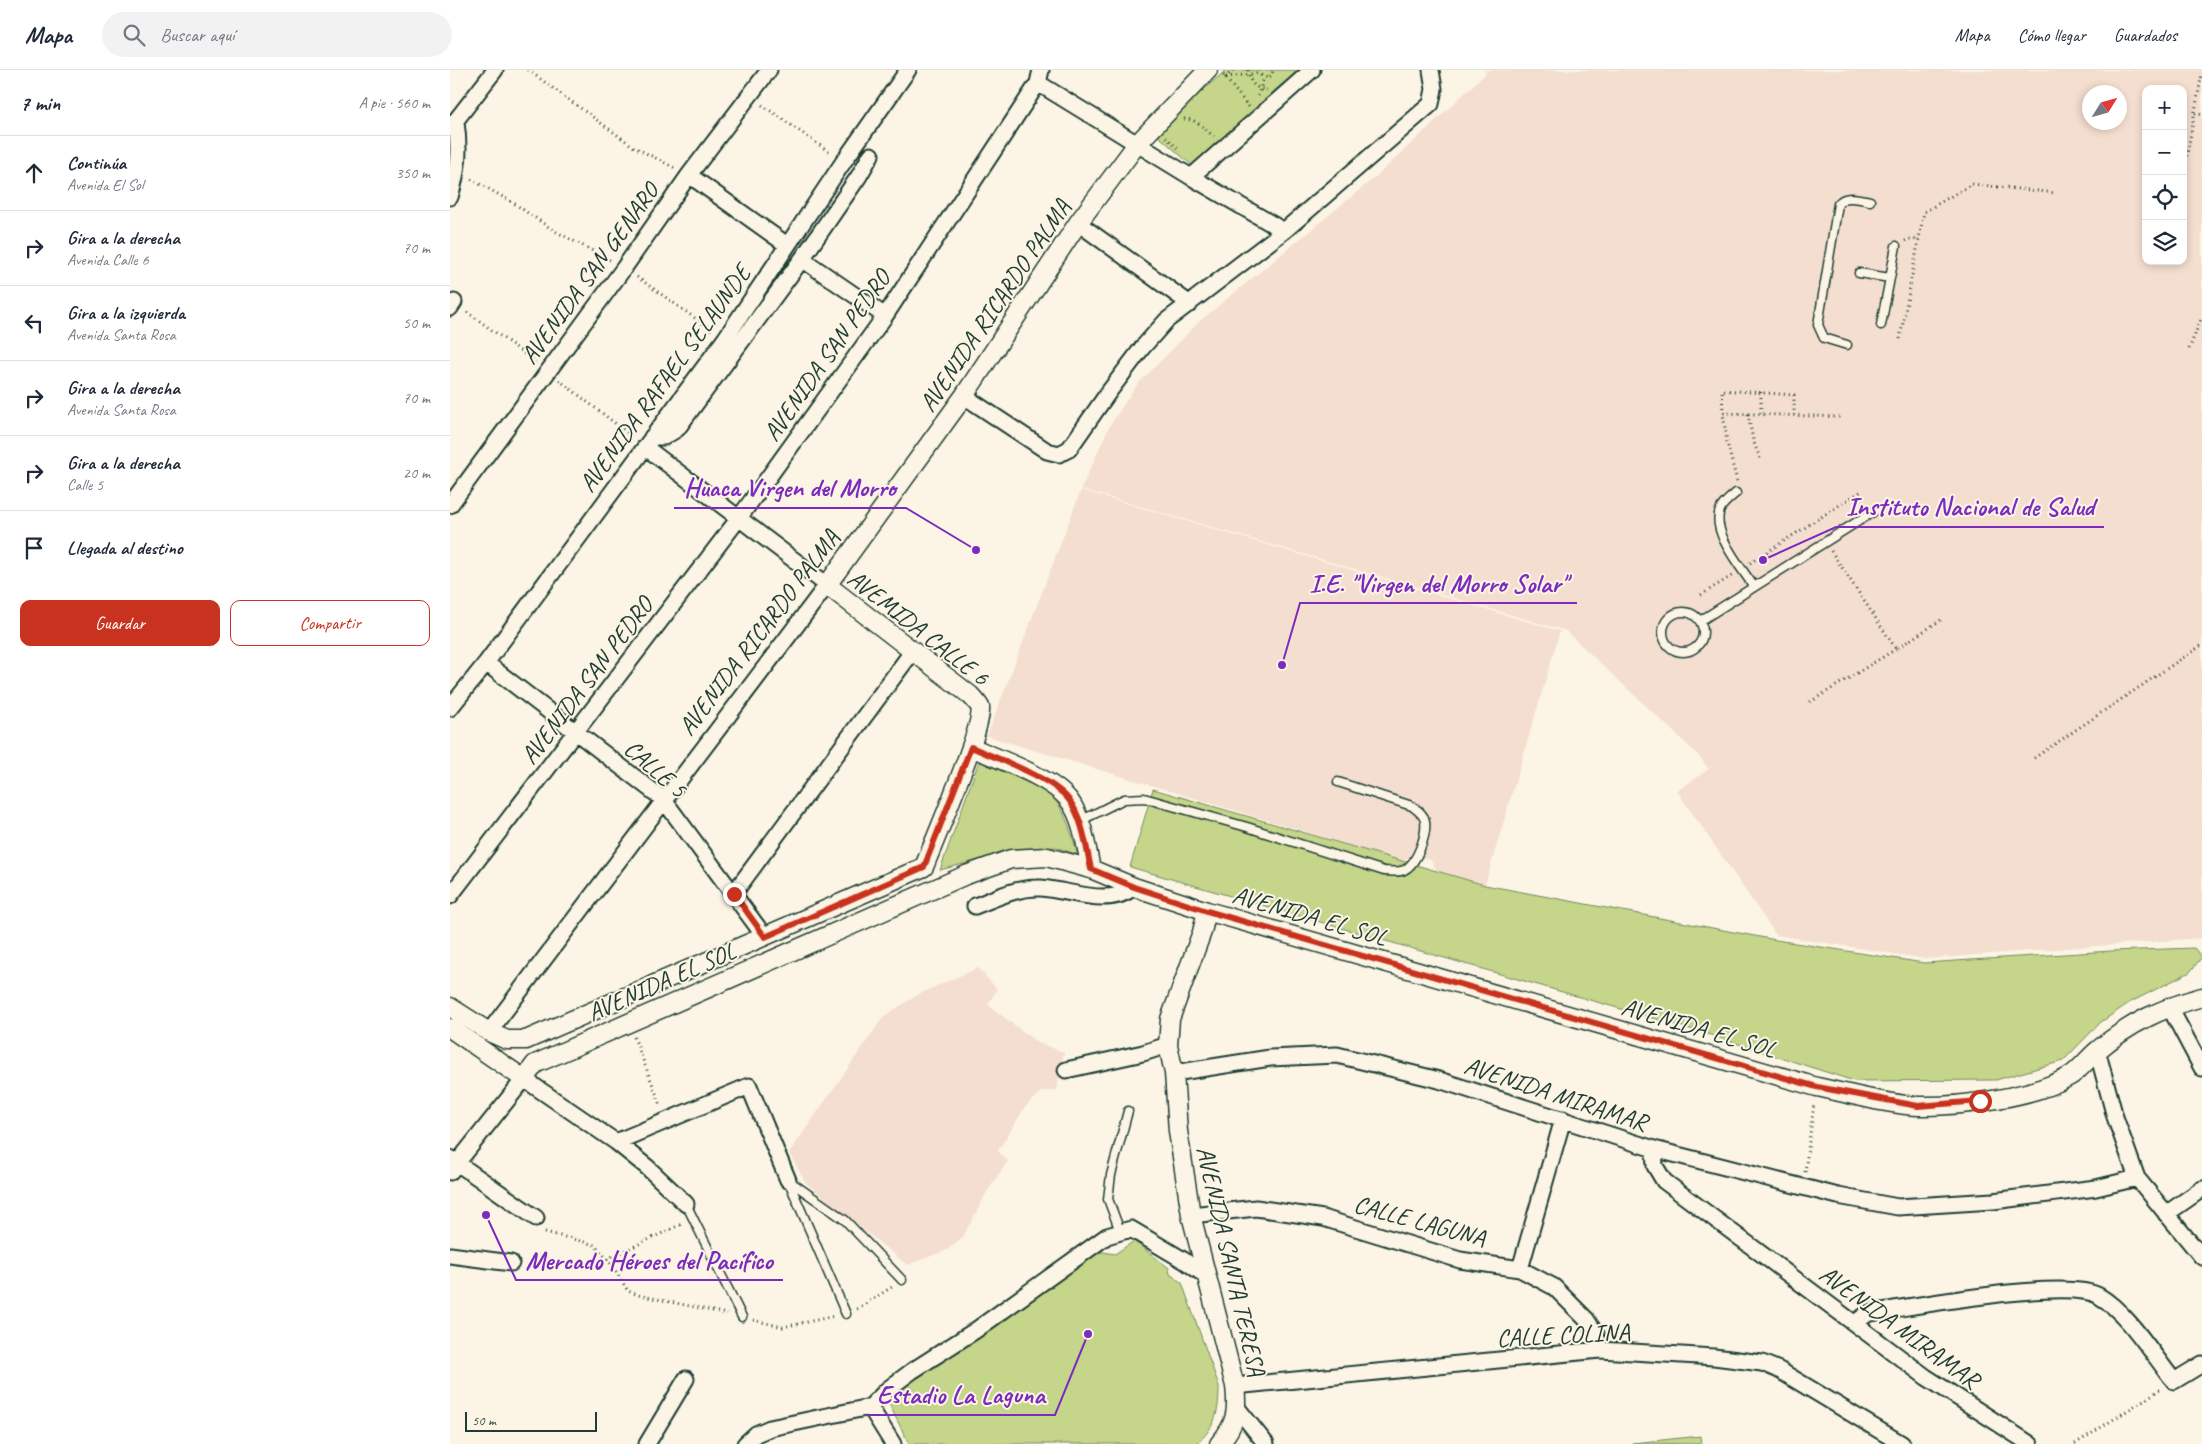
<!DOCTYPE html>
<html lang="es">
<head>
<meta charset="utf-8">
<style>
	body { margin:0; font-family:Caveat,sans-serif; background:#f2f2f3; color:#1f2937 }
	.controls { position:absolute; right:15px; top:15px; display:grid; overflow:hidden; border-radius:10px; box-shadow:0 2px 8px #0003 }
	.controls button { width:45px; height:45px; display:grid; place-items:center; padding:0; border:0; border-bottom:1px solid #e0e1e3; background:#fff; color:#1f2937; font:25px sans-serif }
	.compass { position:absolute; left:1632px; top:15px; width:45px; height:45px; border-radius:50%; background:#fff; box-shadow:0 2px 8px #0003; rotate:53deg }
	.scale { position:absolute; left:15px; bottom:12px; width:132px; box-sizing:border-box; padding-left:5px; border:2px solid #1f3d34; border-top:0; font-size:14px; line-height:18px; white-space:nowrap; color:#1f3d34; -webkit-text-stroke:4px #fcf5e5; paint-order:stroke }
	.stop { position:absolute; width:15px; height:15px; margin:-11px; border:4px solid #c8321e; border-radius:50%; background:#fff }
	.stop.end { background:#c8321e; border-color:#fff; box-shadow:0 1px 5px #0008 }
	.list { margin:0; padding:0; list-style:none }
	h2 { display:flex; justify-content:space-between; align-items:center; height:65px; margin:0; padding:0 20px; font-size:21px }
	h2 small { font-size:16px; font-weight:400; color:#747a83 }
	.list li { display:grid; grid-template-columns:32px 1fr auto; gap:15px; align-items:center; box-sizing:border-box; height:75px; padding:0 20px; border-top:1px solid #e0e1e3 }
	.list b { display:block; font-size:19px; white-space:nowrap }
	.list p { margin:0; font-size:16px; white-space:nowrap; color:#747a83 }
	.list em { font-size:16px; font-style:normal; color:#747a83 }
	.actions { display:flex; gap:10px; padding:15px 20px }
	.actions a { flex:1; padding:11px 0; border:1px solid #c8321e; border-radius:10px; text-align:center; font-size:18px; color:#c8321e }
	.actions .main { background:#c8321e; color:#fff }
	.icon { flex:none; width:28px; height:28px; fill:none; stroke:currentColor; stroke-width:2; stroke-linecap:round; stroke-linejoin:round }
	.map { position:relative; flex:none; width:1752px; height:1374px; overflow:hidden }
	header { display:flex; align-items:center; gap:30px; box-sizing:border-box; height:70px; padding:0 25px; background:#fff; border-bottom:1px solid #e0e1e3 }
	header strong { font-size:24px }
	nav { display:flex; gap:28px; margin-inline-start:auto; font-size:18px }
	.search { width:350px; height:45px; background:#f2f2f3; display:flex; align-items:center; gap:12px; box-sizing:border-box; padding:0 18px; border-radius:28px; color:#747a83; font-size:19px }
	main { display:flex }
	aside { flex:1; background:#fff }
	.map>svg:first-child { display:block }
</style>
</head>
<body>
<header>
<strong>Mapa</strong>
<div class="search"><svg class="icon" aria-label="search" viewBox="0 0 24 24"><circle cx="10" cy="10" r="6"/><path d="M15 15l6 6"/></svg>Buscar aquí</div>
<nav><a>Mapa</a><a>Cómo llegar</a><a>Guardados</a></nav>
</header>
<main>
<aside>
<h2>7 min<small>A pie · 560 m</small></h2>
<ul class="list">
<li><svg class="icon" aria-label="ahead" viewBox="0 0 24 24"><path d="M12 20V5M6 11l6-6 6 6"/></svg><div><b>Continúa</b><p>Avenida El Sol</p></div><em>350 m</em></li>
<li><svg class="icon" aria-label="right" viewBox="0 0 24 24"><path d="M7 20v-9h11M14 6l5 5-5 5"/></svg><div><b>Gira a la derecha</b><p>Avenida Calle 6</p></div><em>70 m</em></li>
<li><svg class="icon" aria-label="left" viewBox="0 0 24 24"><path d="M17 20v-9H6M10 6l-5 5 5 5"/></svg><div><b>Gira a la izquierda</b><p>Avenida Santa Rosa</p></div><em>50 m</em></li>
<li><svg class="icon" aria-label="right" viewBox="0 0 24 24"><path d="M7 20v-9h11M14 6l5 5-5 5"/></svg><div><b>Gira a la derecha</b><p>Avenida Santa Rosa</p></div><em>70 m</em></li>
<li><svg class="icon" aria-label="right" viewBox="0 0 24 24"><path d="M7 20v-9h11M14 6l5 5-5 5"/></svg><div><b>Gira a la derecha</b><p>Calle 5</p></div><em>20 m</em></li>
<li><svg class="icon" aria-label="arrive" viewBox="0 0 24 24"><path d="M6 21V4h12l-3 4 3 4H6"/></svg><div><b>Llegada al destino</b></div></li>
</ul>
<div class="actions"><a class="main">Guardar</a><a>Compartir</a></div>
</aside>
<div class="map">
<svg width="1752" height="1374" viewBox="0 0 1752 1374">
	<rect width="100%" height="100%" fill="#fcf5e5"/>
	<filter id="ink" filterUnits="userSpaceOnUse"><feTurbulence type="fractalNoise" baseFrequency=".02" numOctaves="2"/><feDisplacementMap in="SourceGraphic" scale="10" xChannelSelector="R" yChannelSelector="G"/><feConvolveMatrix kernelMatrix="1 2 1 2 8 2 1 2 1" color-interpolation-filters="sRGB"/></filter>
	<g filter="url(#ink)">
		<!-- built -->
		<path fill="#f4decf" fill-rule="evenodd" d="M1035 0H1752V868L1475 889 1326 865 1227 721 1259 699 1246 683 1116 561 631 419 659 357 686 316 750 251 929 104 1036 3ZM1696 19H1733V191H1696ZM1640 22H1670V52H1640Z
			M631 420 1110 561 1035 815 987 802 981 790 962 785 953 791 537 666Z
			M528 898 547 919 538 935 588 973 614 982 607 1020 591 1022 576 1036 548 1081 558 1091 538 1120 513 1167 497 1180 457 1195 356 1113 339 1083 434 946 471 923Z"/>
		<!-- green -->
		<path fill="#c5d58a" stroke="#72895f" d="M776 0H856L745 98 705 63Z
			M529 691C555 701 586 709 605 730 616 742 623 769 628 785L605 777 564 781 490 800Z
			M703 719 1035 815 1326 870 1474 893 1661 881 1744 878 1752 887 1740 902 1679 933 1651 952 1613 991 1546 1010 1404 1011 1254 963 680 797Z
			M684 1171 719 1198 720 1204 732 1213 769 1316C769 1342 766 1357 746 1374H459L437 1330 442 1322 647 1181 665 1184Z
			M1251 1366 1252 1374 1182 1373Z"/>
		<g fill="none" stroke-linecap="round" stroke-linejoin="round">
			<!-- service casing -->
			<g stroke="#1f3d34" stroke-width="11">
				<path id="service" d="M1409 203 1440 208 1446 176
					M1431 255 1440 208
					M1397 275 1374 268 1368 255 1388 134C1395 124 1409 129 1420 131
					M1286 423C1280 428 1273 433 1270 440 1261 463 1292 498 1304 517
					M1213 562a20 20 0 1 1 40 0a20 20 0 1 1-40 0Z
					M1250 551 1426 440
					M630 751 674 729 694 728 797 757 934 801C941 801 948 803 954 800 967 794 977 765 975 751 974 744 967 740 962 736L888 712
					M236 1134 292 1247
					M670 1161 658 1129 661 1105 678 1041
					M396 1244 338 1110 395 1150 452 1210"/>
			</g>
			<!-- minor casing -->
			<g stroke="#1f3d34" stroke-width="19">
				<path id="minor" d="M588 13 741 107 834 161
					M0 58 45 0
					M239 105 337 175
					M741 107 862 0
					M0 127C8 100 10 80 6 52
					M628 153 740 234
					M352 189 435 246
					M0 238 4 232
					M514 326 597 381 609 384 619 379 658 323 692 278 716 251 834 161 981 34 984 19 981 0
					M202 367H214L227 359 352 189 409 106 421 85
					M0 435 174 198 239 105 319 0
					M36 593 213 729 315 867
					M0 638 36 593 275 269 394 91 458 0
					M284 823 462 582
					M0 826 289 448 435 246 588 13 591 0
					M525 836C546 828 567 817 591 818 620 820 658 838 684 817
					M1719 936 1752 998
					M39 962 377 515 195 377
					M1647 980 1665 1047 1687 1108 1752 1187
					M616 1000 693 983 718 975
					M724 1003 820 988 887 985 989 1010 1204 1079 1388 1126 1448 1137 1543 1131 1646 1118 1687 1108
					M166 1072 299 1016 338 1110
					M1204 1079 1205 1096 1214 1111 1476 1307 1580 1374
					M0 1088 86 1148
					M0 1102 74 1009 166 1072 197 1097 236 1134
					M1716 1144 1752 1119
					M741 1145 806 1138 873 1148 1010 1190 1070 1199 1104 1217 1136 1249 1146 1264 1150 1280
					M0 1185 61 1193
					M1070 1199 1113 1049
					M1405 1253 1417 1244 1432 1241C1472 1235 1620 1208 1649 1226 1677 1242 1703 1285 1724 1311L1752 1294
					M785 1316 1150 1280 1264 1287 1312 1293 1329 1300 1452 1374
					M420 1337 443 1374
					M788 1339 816 1374
					M197 1374 236 1309
					M295 1374 306 1364 320 1358 420 1337 438 1319 462 1301 526 1260 657 1166 681 1159 735 1191 756 1206"/>
			</g>
			<!-- tertiary casing -->
			<g stroke="#1f3d34" stroke-width="21">
				<path id="tertiary" d="M521 677C548 689 601 707 619 730 633 749 636 776 641 799
					M757 841 752 862 720 949 718 975 724 1003 728 1061 741 1145 785 1316C788 1342 786 1354 769 1374
					M0 937 39 962 57 970H76L474 797C483 774 535 653 530 637 528 633 523 628 520 625L377 515 514 326 628 153 687 74 758 0
					M0 958 74 1009 85 994 516 805 561 789 597 787 641 799 684 817 757 841 1367 1017C1397 1023 1438 1035 1468 1036 1509 1037 1585 1027 1620 1006 1630 1000 1638 988 1648 980 1680 953 1712 938 1752 927"/>
			</g>
			<!-- path -->
			<path stroke="#1f3d34" stroke-width="3" stroke-dasharray="1 4" stroke-linecap="butt" d="M78 0 184 77 225 98
				M798 0C799 12 805 19 817 20
				M810 0 811 5 818 8 822 5 823 0
				M773 5 799 37
				M776 7 810 3
				M775 8 783 0
				M808 26 814 7
				M312 35 381 83
				M1745 43 1752 45
				M734 49C748 49 753 59 764 66
				M716 67 729 80
				M1733 106 1752 3
				M21 109 62 132 103 160 160 190
				M1455 171 1459 169 1469 170
				M187 207 263 261
				M17 242 86 292
				M1450 269 1474 142 1522 114 1606 123
				M1739 279 1752 247
				M109 310 183 367
				M1311 322V344
				M1273 343 1272 320 1344 325V345
				M1298 344 1303 370 1311 391
				M1287 411 1277 373 1273 343 1393 347
				M1381 481 1446 579 1494 548
				M1300 493 1413 420
				M1251 525 1283 505
				M1360 632 1446 579
				M1584 688 1752 575
				M184 967 211 1036
				M1355 1102 1364 1034
				M95 1162 145 1175 162 1195 178 1221 188 1225 277 1244
				M157 1189 234 1153
				M407 1239 442 1217
				M303 1250 333 1257 385 1246
				M1625 1374 1711 1319"/>
			<!-- service -->
			<use href="#service" stroke="#fcf5e5" stroke-width="8"/>
			<!-- minor -->
			<use href="#minor" stroke="#fcf5e5" stroke-width="15"/>
			<!-- tertiary -->
			<use href="#tertiary" stroke="#fcf5e5" stroke-width="18"/>
		</g>
	</g>
	<g fill="none" stroke-linecap="round" stroke-linejoin="round" filter="url(#ink)">
		<!-- route -->
		<path stroke="#c8321e" stroke-width="6" d="M284 824 315 867 474 797 521 677C548 689 601 707 619 730 633 749 636 776 641 799L684 817 757 841 1367 1017 1468 1036 1530 1031"/>
	</g>
	<g text-anchor="middle" stroke-width="4" stroke-linejoin="round" paint-order="stroke">
		<!-- street labels -->
		<g font-size="25" fill="#1f3d34" stroke="#fcf5e5">
			<text transform="translate(139 203) rotate(-54)" y="9">AVENIDA SAN GENARO</text>
			<text transform="translate(544 235) rotate(-56)" y="9">AVENIDA RICARDO PALMA</text>
			<text transform="translate(376 285) rotate(-55)" y="9">AVENIDA SAN PEDRO</text>
			<text transform="translate(214 308) rotate(-54)" y="9">AVENIDA RAFAEL SELAUNDE</text>
			<text transform="translate(469 557) rotate(38)" y="9">AVEMIDA CALLE 6</text>
			<text transform="translate(308 562) rotate(-53)" y="9">AVENIDA RICARDO PALMA</text>
			<text transform="translate(136 610) rotate(-53)" y="9">AVENIDA SAN PEDRO</text>
			<text transform="translate(206 698) rotate(41)" y="9">CALLE 5</text>
			<text transform="translate(860 845) rotate(16)" y="9">AVENIDA EL SOL</text>
			<text transform="translate(211 911) rotate(-24)" y="9">AVENIDA EL SOL</text>
			<text transform="translate(1249 957) rotate(16)" y="9">AVENIDA EL SOL</text>
			<text transform="translate(1106 1023) rotate(18)" y="9">AVENIDA MIRAMAR</text>
			<text transform="translate(970 1150) rotate(15)" y="9">CALLE LAGUNA</text>
			<text transform="translate(782 1191) rotate(77)" y="9">AVENIDA SANTA TERESA</text>
			<text transform="translate(1450 1256) rotate(36)" y="9">AVENIDA MIRAMAR</text>
			<text transform="translate(1113 1264) rotate(-3)" y="9">CALLE COLINA</text>
		</g>
	</g>
	<!-- callouts -->
	<path fill="none" stroke="#7b2cbf" stroke-width="2" d="M526 480L456 438H224M1313 490L1386 457H1654M832 595L850 533H1127M36 1145L66 1210H333M638 1264L605 1345H417"/>
	<g fill="#7b2cbf" stroke="#fcf5e5" stroke-width="2">
		<circle cx="526" cy="480" r="5"/>
		<circle cx="1313" cy="490" r="5"/>
		<circle cx="832" cy="595" r="5"/>
		<circle cx="36" cy="1145" r="5"/>
		<circle cx="638" cy="1264" r="5"/>
	</g>
	<g font-size="26" text-anchor="middle" font-weight="bold" fill="#7b2cbf" stroke="#fcf5e5" stroke-width="4" stroke-linejoin="round" paint-order="stroke">
		<text x="340" y="426">Huaca Virgen del Morro</text>
		<text x="1520" y="445">Instituto Nacional de Salud</text>
		<text x="988" y="522">I.E. "Virgen del Morro Solar"</text>
		<text x="199" y="1199">Mercado Héroes del Pacífico</text>
		<text x="511" y="1333">Estadio La Laguna</text>
	</g>
</svg>
<div class="controls">
<button>+</button>
<button>−</button>
<button><svg class="icon" aria-label="locate" viewBox="0 0 24 24"><circle cx="12" cy="12" r="6"/><path d="M12 2v4M12 18v4M2 12h4M18 12h4"/></svg></button>
<button><svg class="icon" aria-label="layers" viewBox="0 0 24 24"><path d="M12 4l9 5-9 5-9-5zM3 14l9 5 9-5"/></svg></button>
</div>
<svg class="compass" viewBox="-18 -18 36 36"><path d="M0-13l5 13h-10z" fill="#e53935"/><path d="M0 13l5-13h-10z" fill="#747a83"/></svg>
<div class="scale">50 m</div>
<div class="stop" style="left:1530px;top:1031px"></div>
<div class="stop end" style="left:284px;top:824px"></div>
</div>
</main>
</body>
</html>
